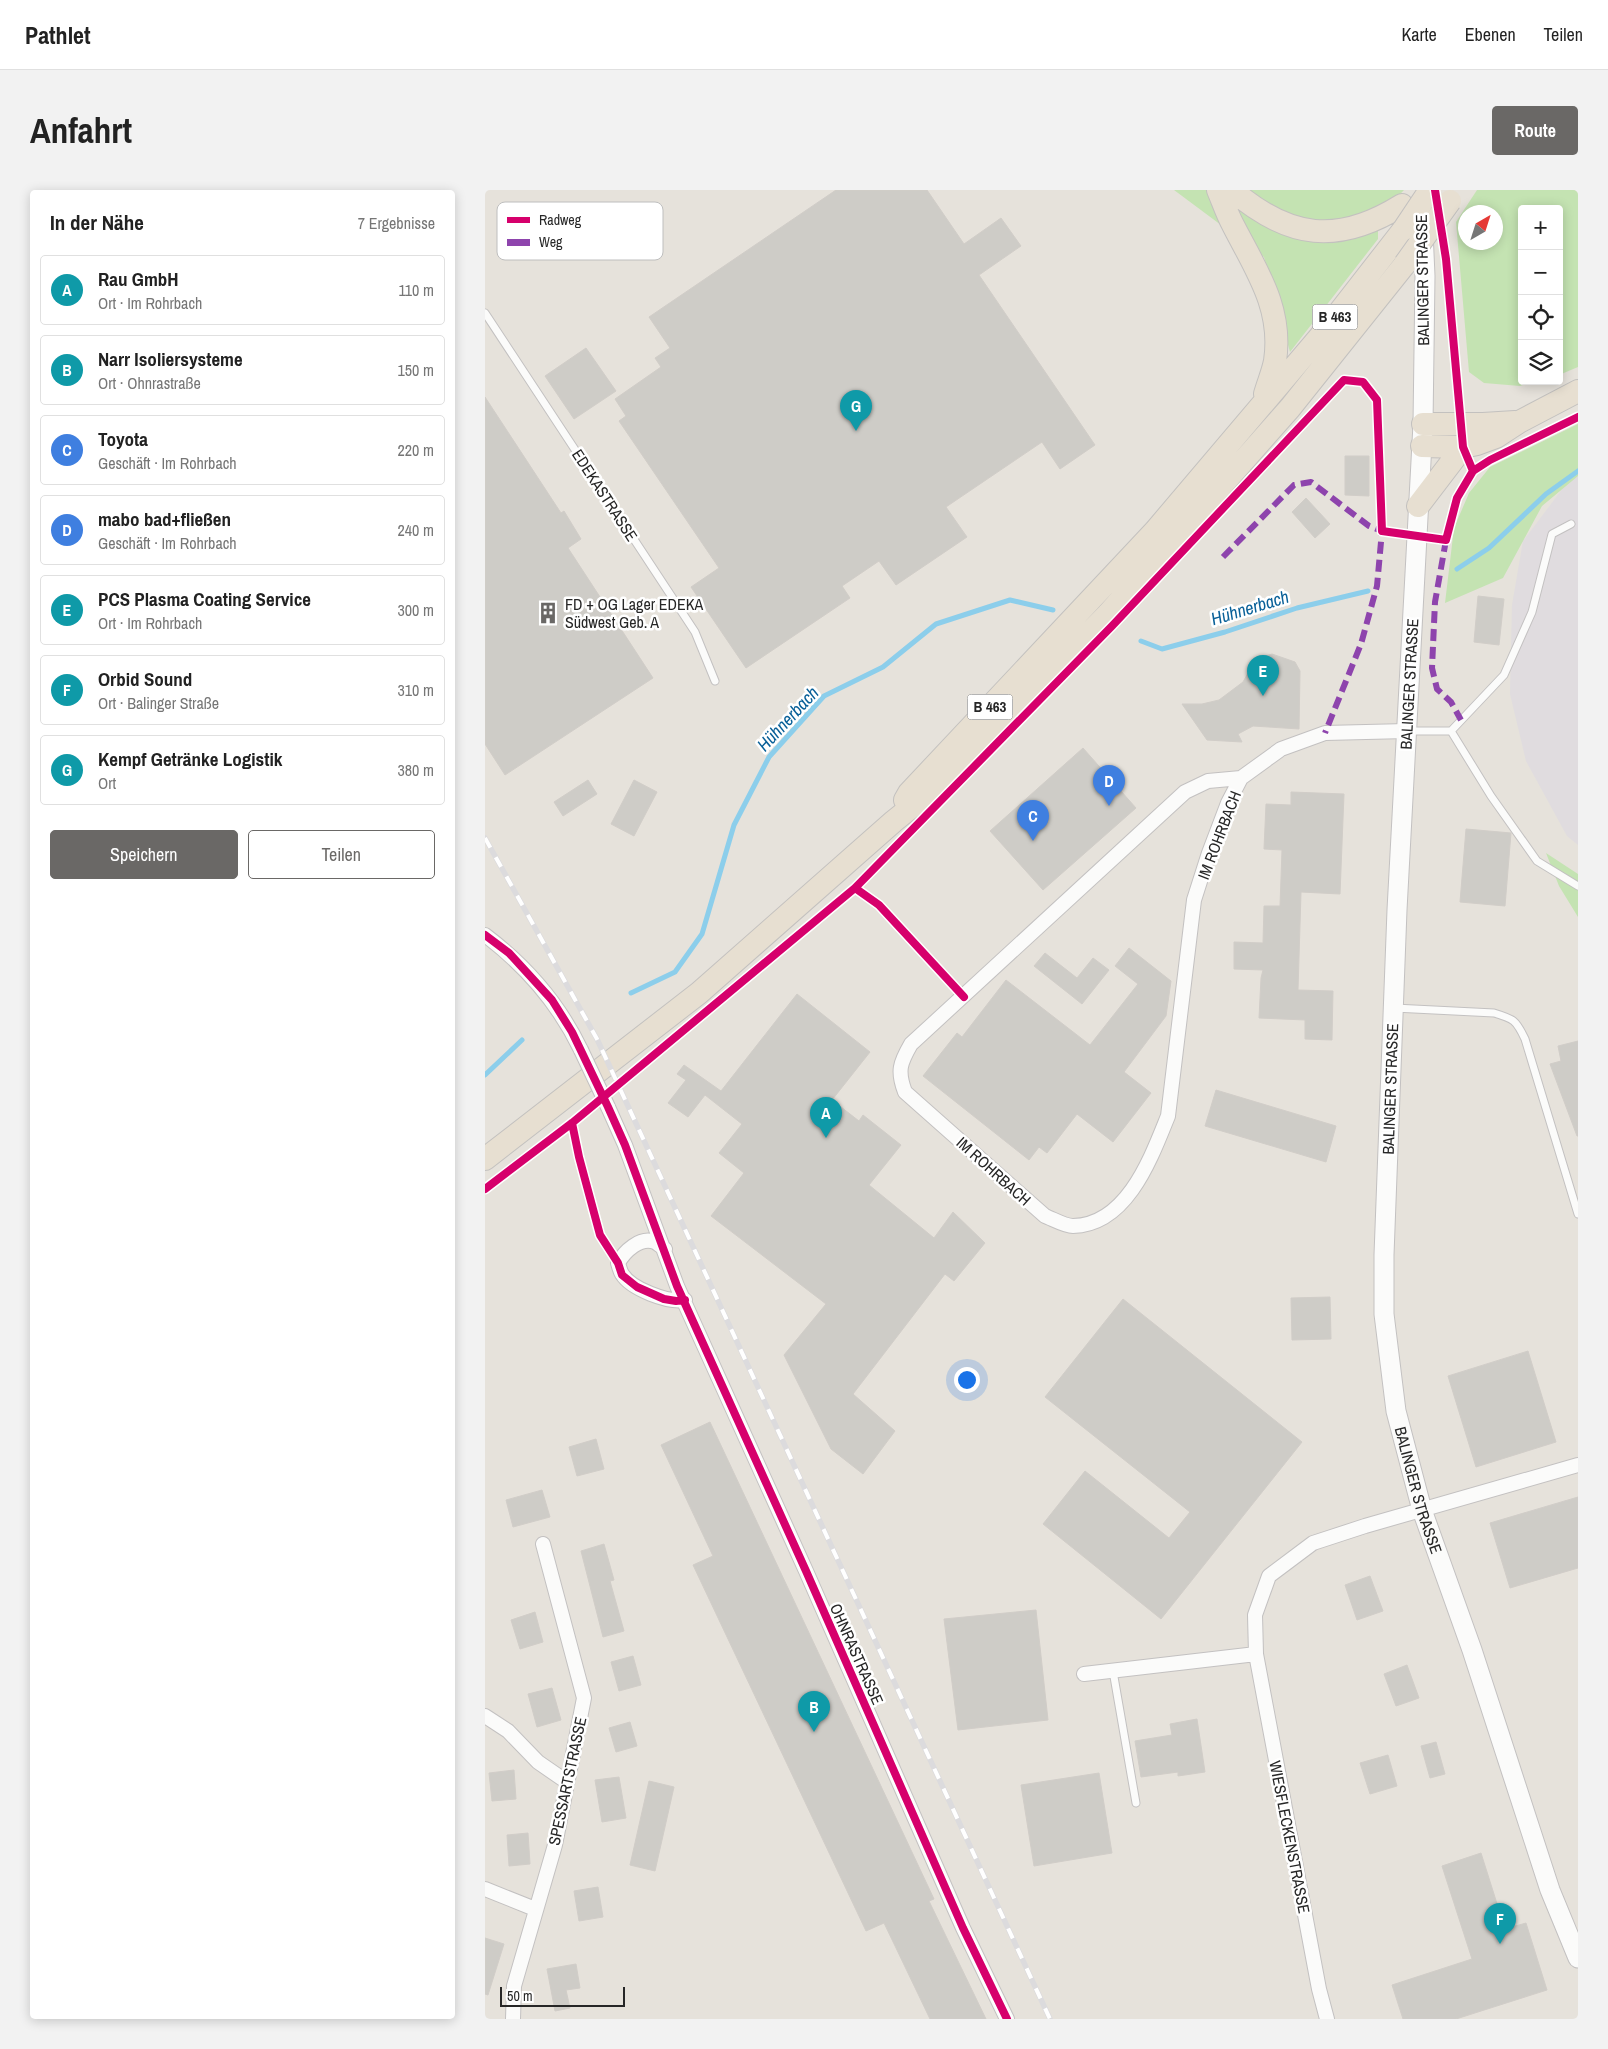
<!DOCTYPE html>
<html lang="de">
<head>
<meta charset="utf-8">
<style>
	body { margin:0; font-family:"Archivo Narrow",sans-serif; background:#f2f2f2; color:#222 }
	.controls { position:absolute; right:15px; top:15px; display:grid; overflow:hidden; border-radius:5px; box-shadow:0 2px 12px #0003 }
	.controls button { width:45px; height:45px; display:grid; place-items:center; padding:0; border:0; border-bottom:1px solid #e0e0e0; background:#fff; color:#222; font:25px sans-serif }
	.compass { position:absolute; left:973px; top:15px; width:45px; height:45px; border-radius:50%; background:#fff; box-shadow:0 2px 12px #0003; rotate:39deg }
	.scale { position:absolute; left:15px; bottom:12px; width:125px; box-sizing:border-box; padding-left:5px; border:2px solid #272727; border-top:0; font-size:14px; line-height:18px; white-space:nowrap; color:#272727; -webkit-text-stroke:4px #fff; paint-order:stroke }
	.you { position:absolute; left:481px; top:1189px; width:18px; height:18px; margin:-12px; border:4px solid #fff; border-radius:50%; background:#1a73e8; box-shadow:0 0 0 8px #1a73e833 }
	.badge { display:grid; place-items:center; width:32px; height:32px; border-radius:50%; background:#6a6866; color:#fff; font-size:16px; font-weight:700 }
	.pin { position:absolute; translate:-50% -41px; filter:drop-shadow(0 1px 2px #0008) }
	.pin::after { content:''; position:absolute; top:26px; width:18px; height:15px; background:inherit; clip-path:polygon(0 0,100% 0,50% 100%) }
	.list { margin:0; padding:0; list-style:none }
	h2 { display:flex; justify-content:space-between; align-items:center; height:65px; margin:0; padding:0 20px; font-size:21px }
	h2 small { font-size:16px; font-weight:400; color:#767676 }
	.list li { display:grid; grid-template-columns:32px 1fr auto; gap:15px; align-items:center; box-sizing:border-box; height:70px; margin:0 10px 10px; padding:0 10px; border:1px solid #e0e0e0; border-radius:5px }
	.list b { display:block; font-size:19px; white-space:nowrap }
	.list p { margin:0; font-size:16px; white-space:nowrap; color:#767676 }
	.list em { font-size:16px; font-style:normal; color:#767676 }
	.actions { display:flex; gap:10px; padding:15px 20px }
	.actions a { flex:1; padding:11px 0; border:1px solid #6a6866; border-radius:5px; text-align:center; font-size:18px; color:#6a6866 }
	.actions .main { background:#6a6866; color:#fff }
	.icon { flex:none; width:28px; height:28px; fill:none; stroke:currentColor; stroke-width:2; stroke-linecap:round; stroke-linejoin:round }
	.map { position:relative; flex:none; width:1093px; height:1829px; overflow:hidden; border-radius:5px }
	header { display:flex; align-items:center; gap:30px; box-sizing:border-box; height:70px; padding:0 25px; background:#fff; border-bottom:1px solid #e0e0e0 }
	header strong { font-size:24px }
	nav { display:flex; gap:28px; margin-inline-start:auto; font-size:18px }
	.intro { display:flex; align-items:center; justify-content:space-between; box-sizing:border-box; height:120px; padding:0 30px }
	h1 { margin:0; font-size:35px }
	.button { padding:12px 22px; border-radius:5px; background:#6a6866; color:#fff; font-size:18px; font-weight:700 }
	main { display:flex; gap:30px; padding:0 30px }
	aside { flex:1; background:#fff; border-radius:5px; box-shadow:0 2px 12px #0003 }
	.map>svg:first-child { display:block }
</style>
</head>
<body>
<header>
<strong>Pathlet</strong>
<nav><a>Karte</a><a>Ebenen</a><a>Teilen</a></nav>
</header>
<div class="intro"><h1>Anfahrt</h1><a class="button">Route</a></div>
<main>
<aside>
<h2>In der Nähe<small>7 Ergebnisse</small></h2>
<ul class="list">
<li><span class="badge" style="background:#0f9aa8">A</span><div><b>Rau GmbH</b><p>Ort · Im Rohrbach</p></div><em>110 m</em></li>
<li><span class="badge" style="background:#0f9aa8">B</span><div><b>Narr Isoliersysteme</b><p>Ort · Ohnrastraße</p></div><em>150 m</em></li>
<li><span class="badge" style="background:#3f7fe0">C</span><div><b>Toyota</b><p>Geschäft · Im Rohrbach</p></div><em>220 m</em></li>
<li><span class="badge" style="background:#3f7fe0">D</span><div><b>mabo bad+fließen</b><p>Geschäft · Im Rohrbach</p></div><em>240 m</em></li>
<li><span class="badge" style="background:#0f9aa8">E</span><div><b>PCS Plasma Coating Service</b><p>Ort · Im Rohrbach</p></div><em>300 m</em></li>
<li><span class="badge" style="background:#0f9aa8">F</span><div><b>Orbid Sound</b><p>Ort · Balinger Straße</p></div><em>310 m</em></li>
<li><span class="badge" style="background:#0f9aa8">G</span><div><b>Kempf Getränke Logistik</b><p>Ort</p></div><em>380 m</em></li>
</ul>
<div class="actions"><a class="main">Speichern</a><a>Teilen</a></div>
</aside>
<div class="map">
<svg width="1093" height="1829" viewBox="0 0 1093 1829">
	<rect width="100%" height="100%" fill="#e6e2db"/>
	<!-- industrial -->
	<path fill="#e0dcdf" d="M1093 284V655L1082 646 1041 571 1025 504 1027 415 1038 351 1078 298Z"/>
	<!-- green -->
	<path fill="#c4e3b2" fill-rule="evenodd" d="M689 0H919L893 27V49L805 162 779 67Z
		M992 0H1093V177L1074 185V19H1037V191H1050L1035 196 999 193 984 182 971 32ZM1011 22V52H981V22Z
		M1093 234V286L1057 316 1018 388 960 413 969 338 984 303 1005 277Z
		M1061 663 1093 684V727L1074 696Z"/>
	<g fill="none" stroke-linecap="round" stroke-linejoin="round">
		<!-- stream -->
		<path stroke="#8cceeb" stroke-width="5" d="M972 379 1004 358 1061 304 1093 281
			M656 451 677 459 740 442 812 418 883 401
			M146 803 190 782 217 744 249 635 284 567 339 506 398 477 451 434 525 410 568 420
			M0 885 37 850"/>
	</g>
	<!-- building -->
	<path fill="#ceccc7" stroke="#d1cdc8" d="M351 0H442L479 54 516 28 536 56 494 85 610 255 575 279 557 252 461 317 482 347 411 395 394 371 357 396 365 408 261 478 206 397 234 378 134 231 141 226 130 209 176 177 170 168 185 158 164 127Z
		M101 158 131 201 89 229 60 186Z
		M0 207 76 323 79 321 96 349 83 358 168 488 20 585 0 554Z
		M860 266H884V306L860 305Z
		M821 308 845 334 830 348 807 322Z
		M993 406 1019 409 1014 455 989 452Z
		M787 464 810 472 815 481 814 539 768 536 753 544 757 552 722 550 697 514H717L734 510 758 492 768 474 777 467Z
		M598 558 651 618 558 700 505 641Z
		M103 590 112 604 78 626 69 612Z
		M149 590 172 602 149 646 126 634Z
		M806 602 859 604 855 704 816 702 813 800 848 801 847 850 820 849V830L774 828 776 788 778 780 749 779V752L778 753 779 716H795L797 660 779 659 781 614 806 615Z
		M981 639 1026 643 1020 716 975 712Z
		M644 758 686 791 681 826 639 882 666 903 628 952 592 924 562 963 554 957 544 970 438 886 472 843 477 847 521 790 605 855 653 794 630 776Z
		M560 763 592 788 608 768 624 780 597 814 549 776Z
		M312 804 385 862 347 910 374 931 378 925 416 955 384 995 449 1048 468 1022 500 1053 469 1091 460 1084 368 1204 410 1241 378 1284 346 1259 299 1165 341 1114 226 1026 259 983 234 963 257 934 220 905 203 927 183 913 201 890 192 884 199 875 236 901Z
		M1093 851V946H1092L1065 874 1076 871 1073 856Z
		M731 900 851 936 841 972 720 936Z
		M845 1107 846 1149 807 1150 806 1108Z
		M638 1109 817 1252 676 1429 558 1334 600 1281 684 1348 705 1322 560 1207Z
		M1043 1161 1071 1252 991 1277 963 1186Z
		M225 1232 449 1709 444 1711 501 1829H445L399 1733 381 1741 208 1375 228 1366 176 1255Z
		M111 1249 119 1279 92 1286 84 1257Z
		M57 1300 65 1327 28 1337 21 1310Z
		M1093 1307V1378L1025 1398 1005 1333Z
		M119 1354 129 1390 125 1391 139 1441 118 1447 96 1361Z
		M885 1386 898 1421 872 1430 860 1395Z
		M551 1420 563 1530 473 1540 459 1429Z
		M50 1422 58 1452 35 1459 26 1430Z
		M148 1466 156 1495 134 1501 126 1472Z
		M922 1475 934 1508 911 1516 899 1484Z
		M67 1498 76 1530 52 1537 43 1504Z
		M712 1529 720 1582 693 1586V1582L656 1587 650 1551 687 1545 685 1534Z
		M145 1532 152 1556 131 1562 124 1538Z
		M951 1552 960 1584 945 1588 936 1556Z
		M903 1565 912 1596 885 1604 875 1573Z
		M29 1580 31 1609 7 1611 4 1583Z
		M614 1583 627 1663 549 1676 536 1595Z
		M134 1587 141 1628 117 1632 110 1590Z
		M164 1591 189 1597 170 1681 145 1675Z
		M43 1643 45 1674 24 1676 22 1645Z
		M996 1663 1020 1739 1041 1733 1062 1800 971 1829H918L907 1795 987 1769 957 1676Z
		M113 1697 118 1727 94 1731 89 1701Z
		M0 1748 19 1754 3 1805 0 1804Z
		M91 1774 95 1798 81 1800 85 1818 70 1821 62 1779Z"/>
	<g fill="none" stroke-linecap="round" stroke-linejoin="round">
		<!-- service casing -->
		<g stroke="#c3c1c1" stroke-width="9">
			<path id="service" d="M0 123 210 442 230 491
				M922 541H966L1019 485 1047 422 1067 344 1086 334
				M966 541 1006 606 1052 671 1093 696
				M909 818 1009 823C1029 829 1031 830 1040 849L1093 1024
				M628 1481 651 1613"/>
		</g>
		<!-- minor casing -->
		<g stroke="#c3c1c1" stroke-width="16">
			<path id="minor" d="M756 588 723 591 700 602 426 854C415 873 412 881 420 902L560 1026C568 1029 580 1036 588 1036 642 1035 666 968 683 926L709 710 724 663 743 613 756 588 796 559 840 543 922 541
				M0 745C41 776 74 814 96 860
				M123 917 140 955 192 1096 321 1381 478 1738 522 1829
				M180 1059C177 1057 173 1054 170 1052 155 1046 139 1062 133 1073 134 1076 135 1081 137 1084 146 1099 183 1113 200 1110
				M599 1484 771 1464
				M0 1526 23 1541 53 1572 82 1592
				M0 1699 50 1719
				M28 1829 29 1796 70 1655 99 1508 58 1354
				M842 1829 834 1799 771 1464 770 1425 784 1386 828 1353 880 1336 1093 1275"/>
		</g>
		<!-- secondary casing -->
		<g stroke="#c3c1c1" stroke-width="21">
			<g id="secondary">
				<path id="s1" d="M938 41 940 86 938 234 912 720 899 1065V1124L911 1221 937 1320 987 1460 1065 1700 1093 1768"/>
			</g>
		</g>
		<!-- trunk casing -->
		<g stroke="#c3c1bf" stroke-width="24">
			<path id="trunk" d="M733 0C738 12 742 24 748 35 771 80 798 118 790 171 788 182 783 193 780 204
				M747 0C804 49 853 55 917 15
				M938 234H998L1030 232
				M937 256 978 257 992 254 1011 247 1034 232 1093 201
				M933 316 978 257
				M420 610 424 603 670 341 838 143 919 39
				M0 969 214 803 409 631 455 594 623 424 805 218 920 74"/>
		</g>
		<!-- service -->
		<use href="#service" stroke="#fbfbfa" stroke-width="7"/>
		<!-- minor -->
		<use href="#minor" stroke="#fbfbfa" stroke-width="14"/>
		<!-- secondary -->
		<use href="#secondary" stroke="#fbfbfa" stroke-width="19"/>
		<!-- trunk -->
		<use href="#trunk" stroke="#e7dfd1" stroke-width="22"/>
		<!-- rail casing -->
		<g stroke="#dcdbdd" stroke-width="5.5">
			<path id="rail" d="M0 648 112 849 565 1829"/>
		</g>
		<!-- rail -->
		<use href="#rail" stroke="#fff" stroke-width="4" stroke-dasharray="11" stroke-linecap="butt"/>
		<!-- minor-bridge casing -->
		<g stroke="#c3c1c1" stroke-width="16" stroke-linecap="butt">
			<path id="minor-bridge" d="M96 860 123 917"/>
		</g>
		<!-- trunk-bridge casing -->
		<g stroke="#c3c1bf" stroke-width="24" stroke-linecap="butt">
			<path id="trunk-bridge" d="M919 39 945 0
				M920 74 965 11"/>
		</g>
		<!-- minor-bridge -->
		<use href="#minor-bridge" stroke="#fbfbfa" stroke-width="14"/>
		<!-- trunk-bridge -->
		<use href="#trunk-bridge" stroke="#e7dfd1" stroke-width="22"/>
		<!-- quiet -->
		<path stroke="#8e44ad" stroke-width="6" stroke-dasharray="12 6" stroke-linecap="butt" d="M961 350 950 412 947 478 952 499 966 512 976 530
			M738 367 809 295 826 292 884 336 897 341 892 396 876 454 840 543"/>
		<!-- cycleway casing -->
		<g stroke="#fff" stroke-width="11">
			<path id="cycleway" d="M950 0 961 69 978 257 988 281
				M370 698 394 715 479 807
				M0 745 24 763 67 810 87 842 123 917 140 955 192 1096 321 1381 478 1738 522 1829
				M87 933 94 967 115 1045 133 1073 137 1085 152 1097 179 1109 191 1111 200 1110
				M0 999 87 933 370 698 627 436 859 190 878 192 892 210 897 341 961 350 972 308 988 281 1005 270 1093 227"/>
		</g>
		<!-- cycleway -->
		<use href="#cycleway" stroke="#d6006c" stroke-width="8"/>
	</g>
	<!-- icons -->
	<defs>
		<g id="building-bare" transform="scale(1.725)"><path d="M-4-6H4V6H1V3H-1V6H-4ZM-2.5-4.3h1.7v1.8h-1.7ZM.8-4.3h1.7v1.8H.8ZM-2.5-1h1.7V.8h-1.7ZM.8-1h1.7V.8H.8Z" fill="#6a6866" stroke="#fff" stroke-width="2.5" paint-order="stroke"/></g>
	</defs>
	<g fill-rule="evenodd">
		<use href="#building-bare" x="63" y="423"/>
	</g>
	<g text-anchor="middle" stroke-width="5" stroke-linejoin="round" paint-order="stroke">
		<!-- shield labels -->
		<g fill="#fff" stroke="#686868" stroke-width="1">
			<rect x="827.5" y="114.5" width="45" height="25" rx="4"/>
			<rect x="482.5" y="504.5" width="45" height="25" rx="4"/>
		</g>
		<g font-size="15" font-weight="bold" fill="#272727">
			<text x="850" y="132">B 463</text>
			<text x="505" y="522">B 463</text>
		</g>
		<!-- street labels -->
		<g font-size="16" fill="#272727" stroke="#fff">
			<text transform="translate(937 90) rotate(-91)" y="6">BALINGER STRASSE</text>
			<text transform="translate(120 305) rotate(57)" y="6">EDEKASTRASSE</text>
			<text transform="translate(924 494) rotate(-87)" y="6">BALINGER STRASSE</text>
			<text transform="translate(734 645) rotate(-69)" y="6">IM ROHRBACH</text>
			<text transform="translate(905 899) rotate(-88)" y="6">BALINGER STRASSE</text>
			<text transform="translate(509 981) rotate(42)" y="6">IM ROHRBACH</text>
			<text dy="6" stroke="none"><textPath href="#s1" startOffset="1264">BALINGER STRASSE</textPath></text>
			<text transform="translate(372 1464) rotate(66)" y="6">OHNRASTRASSE</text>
			<text transform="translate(82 1591) rotate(-78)" y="6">SPESSARTSTRASSE</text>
			<text transform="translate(805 1647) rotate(79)" y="6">WIESFLECKENSTRASSE</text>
		</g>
		<!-- poi labels -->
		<g font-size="16" fill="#272727" stroke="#fff" text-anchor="start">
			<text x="80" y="420">FD + OG Lager EDEKA<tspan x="80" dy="18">Südwest Geb. A</tspan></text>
		</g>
		<!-- water labels -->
		<g font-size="18" font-style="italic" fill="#096098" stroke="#fff">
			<text transform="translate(765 418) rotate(-17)" y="6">Hühnerbach</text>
			<text transform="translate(303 529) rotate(-47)" y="6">Hühnerbach</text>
		</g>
	</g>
	<!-- legend -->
	<rect x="12" y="12" width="166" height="58" rx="8" fill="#fff" stroke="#bebebe" stroke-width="1"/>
	<rect x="22" y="27" width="23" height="6" fill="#d6006c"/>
	<rect x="22" y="49" width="23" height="7" fill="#8e44ad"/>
	<g font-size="14" fill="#272727">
		<text x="54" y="35">Radweg</text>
		<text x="54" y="57">Weg</text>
	</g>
</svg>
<div class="controls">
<button>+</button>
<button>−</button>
<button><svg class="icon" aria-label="locate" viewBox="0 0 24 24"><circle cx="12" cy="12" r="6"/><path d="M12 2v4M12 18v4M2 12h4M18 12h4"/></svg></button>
<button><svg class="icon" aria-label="layers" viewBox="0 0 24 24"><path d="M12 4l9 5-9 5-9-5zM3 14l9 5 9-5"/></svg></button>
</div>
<svg class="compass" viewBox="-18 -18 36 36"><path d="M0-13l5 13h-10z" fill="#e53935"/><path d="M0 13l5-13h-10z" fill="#767676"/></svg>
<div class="scale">50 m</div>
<div class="you"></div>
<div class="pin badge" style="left:341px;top:948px;background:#0f9aa8">A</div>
<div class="pin badge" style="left:329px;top:1542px;background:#0f9aa8">B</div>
<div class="pin badge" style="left:548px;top:651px;background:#3f7fe0">C</div>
<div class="pin badge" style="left:624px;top:616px;background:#3f7fe0">D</div>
<div class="pin badge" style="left:778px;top:506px;background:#0f9aa8">E</div>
<div class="pin badge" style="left:1015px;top:1754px;background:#0f9aa8">F</div>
<div class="pin badge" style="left:371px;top:241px;background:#0f9aa8">G</div>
</div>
</main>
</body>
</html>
